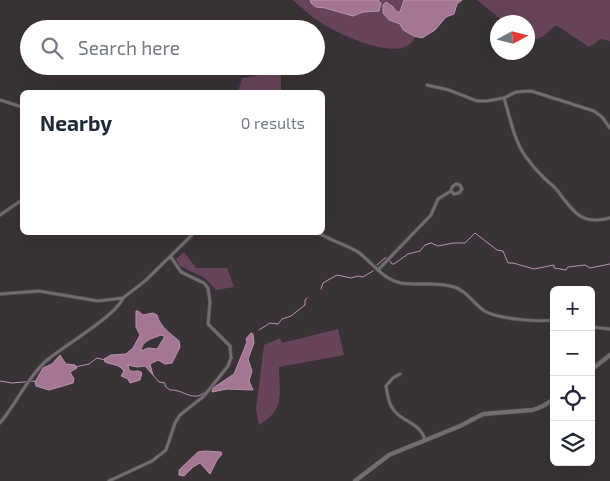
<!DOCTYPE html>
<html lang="en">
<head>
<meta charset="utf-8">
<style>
	body { margin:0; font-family:"Exo 2",sans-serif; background:#f2f2f3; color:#1f2937 }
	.controls { position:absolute; right:15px; bottom:15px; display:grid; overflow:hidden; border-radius:8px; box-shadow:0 5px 20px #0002 }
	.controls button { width:45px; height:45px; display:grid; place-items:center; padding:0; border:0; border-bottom:1px solid #e0e1e3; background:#fff; color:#1f2937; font:25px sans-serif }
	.compass { position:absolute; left:490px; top:15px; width:45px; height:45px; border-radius:50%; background:#fff; box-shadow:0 5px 20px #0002; rotate:83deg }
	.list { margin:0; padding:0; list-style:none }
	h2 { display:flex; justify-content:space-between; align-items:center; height:65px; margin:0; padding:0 20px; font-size:21px }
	h2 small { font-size:16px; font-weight:400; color:#747a83 }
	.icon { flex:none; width:28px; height:28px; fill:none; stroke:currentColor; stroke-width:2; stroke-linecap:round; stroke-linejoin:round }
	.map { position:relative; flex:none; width:610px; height:481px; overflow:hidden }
	.search { position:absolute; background:#fff; box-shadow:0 5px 20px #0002; left:20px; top:20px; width:305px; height:55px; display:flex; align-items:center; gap:12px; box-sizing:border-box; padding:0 18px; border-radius:28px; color:#747a83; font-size:19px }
	.panel { position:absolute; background:#fff; box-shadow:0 5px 20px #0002; left:20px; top:90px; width:305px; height:145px; border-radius:8px }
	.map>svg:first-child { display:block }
</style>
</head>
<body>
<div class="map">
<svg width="610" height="481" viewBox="0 0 610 481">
	<rect width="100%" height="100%" fill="#393337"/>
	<!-- green -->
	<path fill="#68445b" d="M293 0H463C446 9 431 22 417 35 415 38 413 41 410 44 392 59 341 35 323 24 313 18 302 8 293 0Z
		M477 0H610V41L601 39 589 47 556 25 542 37 531 41 528 40V22H504Z
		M281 67V92H238L242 78 265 74Z
		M184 252 196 268H227L234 287 216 290 205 278 180 266 176 259Z
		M338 329 344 355 279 367C279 393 286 409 259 425L256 409 264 345 280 338 282 343Z"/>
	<!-- water -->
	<path fill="#a57693" stroke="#b795aa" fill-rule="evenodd" d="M310 0H378L381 3 379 11 363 12 353 16 325 8 316 7 311 3Z
		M404 0H462L457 4 454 14 446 17 435 30 422 38 414 36 403 30 400 24 389 20 383 13V5L386 2 392 6 397 12H400Z
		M136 311H138L143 315 153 313 157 315C161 328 170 333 179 341L180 347 172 363 165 364 158 360 150 364 153 375 145 366 137 367 128 365 129 370C133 373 139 369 142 373L140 380 130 383 128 379 121 376 124 371C119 364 112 365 105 362L104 359 111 355 126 354 133 348 140 335 136 327ZM161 335 164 336V338L157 349 148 348 141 351C142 340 152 339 161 335Z
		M253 334 254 343 248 359 252 371 249 381 253 390 227 389 212 392 213 388 234 374 247 342 246 339 251 333Z
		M60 355 66 364 75 365 77 368 70 372 74 379 73 383 49 390 36 386 35 382 43 368 52 364Z
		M205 451 221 452 222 454 217 460 210 474 200 463 193 467 184 476 179 475V470L198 452Z"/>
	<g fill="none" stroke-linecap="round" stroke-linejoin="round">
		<!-- stream -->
		<path stroke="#b795aa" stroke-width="1" d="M390 261 392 264H394L408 254 420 251 425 245 431 243 438 246 453 243H465L475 233 497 250 503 251 508 263H513L534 269 554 265V268L566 270 568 267 585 265 590 268 610 264
			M377 265 385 258H386
			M321 289 323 283 337 275 351 278 358 276 363 277 373 271
			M259 330 270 323 278 324 282 319 291 316 305 305V300L307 298
			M75 367 89 364 97 358 105 360
			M153 375 159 382 165 383V386L170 390C183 389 193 403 205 392
			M0 381 12 383 36 381"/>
		<!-- minor casing -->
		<g stroke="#565154" stroke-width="4">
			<path id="minor" d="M427 85 449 90 477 101H487L504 98 516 92 531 91 594 111 602 117 610 128
				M504 98C510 117 514 141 526 157 531 164 537 171 543 177 549 183 556 187 560 194 575 214 583 225 610 218
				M0 100 22 107
				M0 215 22 200
				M317 232C329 240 345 244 358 252 372 262 382 279 401 283 418 286 436 281 454 287 467 291 472 302 483 310 495 319 539 322 554 320
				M378 270 431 215 438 199 451 191 454 194 459 193 462 189 460 185 456 184 452 187 451 191
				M0 294 39 291 98 301 123 298 145 281 195 232
				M591 327 610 329
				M400 374 393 378 386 386C387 392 388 400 391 406 399 422 420 421 425 440
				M0 423C16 404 27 378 46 361 62 347 117 315 123 298
				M109 481 152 461 166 450 175 423 180 415 204 396 228 366 231 358 230 346 208 324 210 302 208 288 204 283 181 272 171 257"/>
		</g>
		<!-- tertiary casing -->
		<g stroke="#565154" stroke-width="5">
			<path id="tertiary" d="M591 370 610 355
				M355 481 389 455 460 426 483 414 533 410 543 406 554 399"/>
		</g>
		<!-- minor -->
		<use href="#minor" stroke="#736c70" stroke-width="2.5"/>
		<!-- tertiary -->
		<use href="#tertiary" stroke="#736c70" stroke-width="4"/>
	</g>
</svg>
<div class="controls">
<button>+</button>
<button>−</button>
<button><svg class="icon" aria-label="locate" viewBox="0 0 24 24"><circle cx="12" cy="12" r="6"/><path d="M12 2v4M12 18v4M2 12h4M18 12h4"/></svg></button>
<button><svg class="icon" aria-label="layers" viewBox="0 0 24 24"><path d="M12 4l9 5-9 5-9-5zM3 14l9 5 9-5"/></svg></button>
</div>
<svg class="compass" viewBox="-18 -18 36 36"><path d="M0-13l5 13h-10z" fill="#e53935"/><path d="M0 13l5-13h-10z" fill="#747a83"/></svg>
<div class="search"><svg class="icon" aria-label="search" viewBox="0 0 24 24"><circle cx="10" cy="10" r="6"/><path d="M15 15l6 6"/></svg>Search here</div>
<section class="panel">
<h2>Nearby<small>0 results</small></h2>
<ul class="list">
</ul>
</section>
</div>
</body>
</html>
